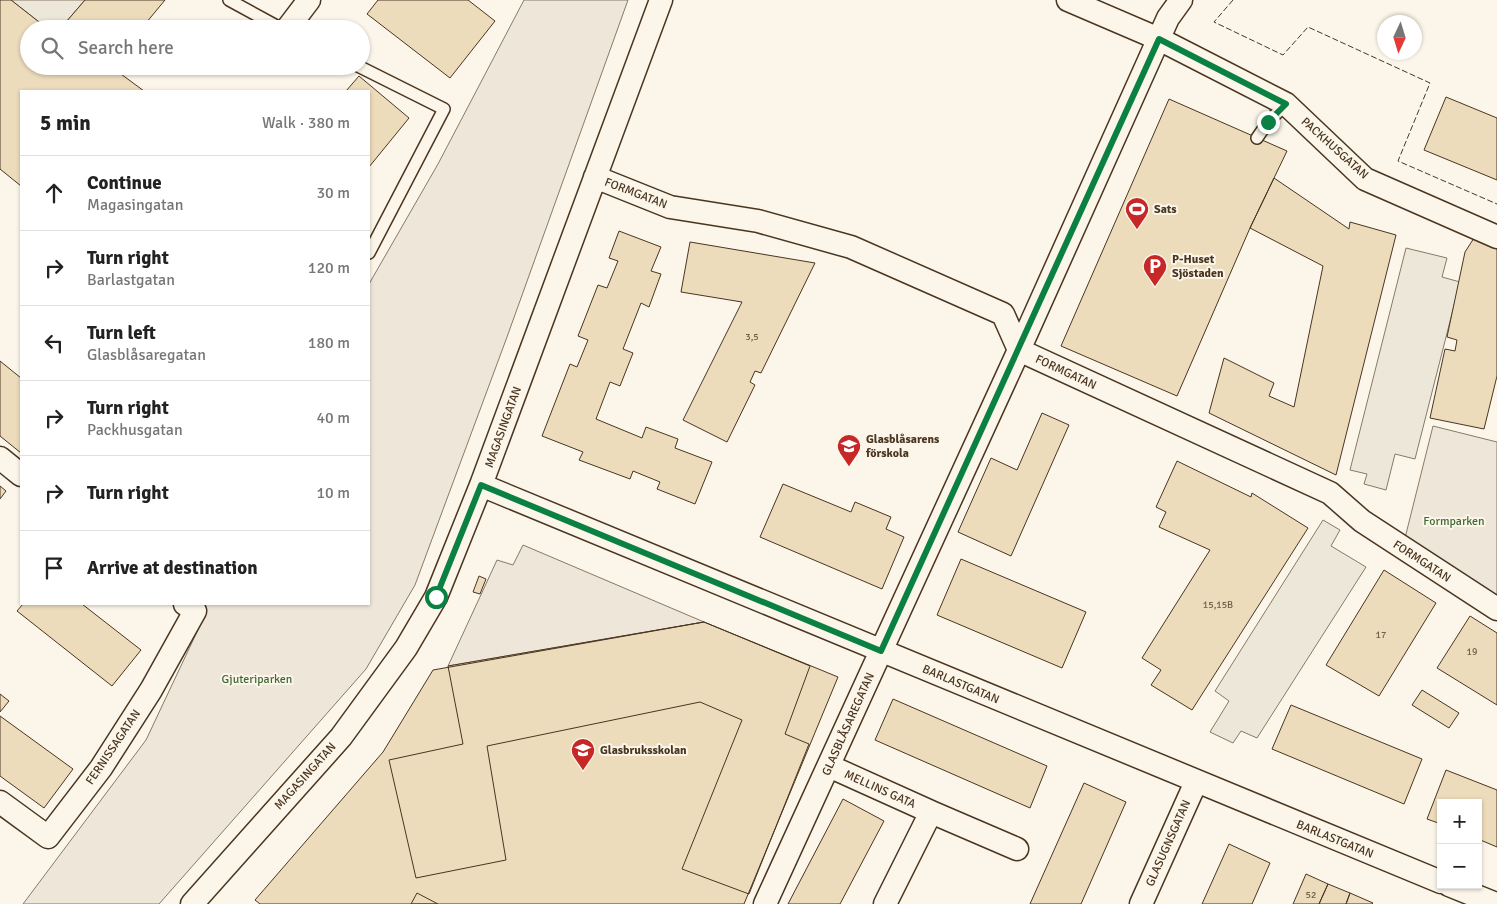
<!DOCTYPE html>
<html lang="en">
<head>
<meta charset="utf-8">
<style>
	body { margin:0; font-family:Signika,sans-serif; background:#f6f6f6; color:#222 }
	.controls { position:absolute; right:15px; bottom:15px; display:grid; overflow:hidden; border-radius:0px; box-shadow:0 1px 4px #0004 }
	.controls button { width:45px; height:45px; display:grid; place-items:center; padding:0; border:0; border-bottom:1px solid #e0e0e0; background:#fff; color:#222; font:25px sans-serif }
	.compass { position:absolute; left:1377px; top:15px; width:45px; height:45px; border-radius:50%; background:#fff; box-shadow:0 1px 4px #0004; rotate:184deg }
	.stop { position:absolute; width:15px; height:15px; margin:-11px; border:4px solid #0b8043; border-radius:50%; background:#fff }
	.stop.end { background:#0b8043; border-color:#fff; box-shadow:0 1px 5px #0008 }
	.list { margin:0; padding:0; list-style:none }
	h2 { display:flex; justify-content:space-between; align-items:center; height:65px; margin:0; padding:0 20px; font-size:21px }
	h2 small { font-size:16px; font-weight:400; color:#767676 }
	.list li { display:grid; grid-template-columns:32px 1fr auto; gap:15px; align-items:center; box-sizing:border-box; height:75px; padding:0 20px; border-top:1px solid #e0e0e0 }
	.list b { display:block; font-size:19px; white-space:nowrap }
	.list p { margin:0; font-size:16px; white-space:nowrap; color:#767676 }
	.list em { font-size:16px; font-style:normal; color:#767676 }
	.icon { flex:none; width:28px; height:28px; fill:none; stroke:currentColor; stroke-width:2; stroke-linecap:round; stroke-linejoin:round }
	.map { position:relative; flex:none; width:1497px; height:904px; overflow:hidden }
	.search { position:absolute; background:#fff; box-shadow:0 1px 4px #0004; left:20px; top:20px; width:350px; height:55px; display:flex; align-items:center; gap:12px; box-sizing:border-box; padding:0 18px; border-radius:28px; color:#767676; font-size:19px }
	.panel { position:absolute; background:#fff; box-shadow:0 1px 4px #0004; left:20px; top:90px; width:350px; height:515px; border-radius:0px }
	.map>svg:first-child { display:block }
</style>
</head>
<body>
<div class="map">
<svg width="1497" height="904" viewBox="0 0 1497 904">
	<rect width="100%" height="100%" fill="#fbf6e9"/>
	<!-- green -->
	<path fill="#ede6d9" stroke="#887966" d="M524 0H628L507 337 415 585 366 669 159 904H23L146 740 204 617 202 604H369V284L438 164Z
		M1433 426 1497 442V600L1404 542Z
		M523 545 704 622 448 666 497 560 513 565Z"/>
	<!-- parking -->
	<path fill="#ede7d9" stroke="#887966" d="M11 0H85L60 29H48Z
		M1406 248 1447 258 1442 277 1460 282 1415 459 1395 454 1386 490 1364 484 1367 474 1350 470Z
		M1323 520 1340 530 1331 546 1366 567 1257 738 1241 731 1233 743 1210 732 1229 701 1215 691Z"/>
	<!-- building -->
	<path fill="#ecdcbc" stroke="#4a3520" d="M0 0H11L48 29H29V66H110L144 91H21V186L0 169Z
		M85 0H165L141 29H60Z
		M378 0H468L495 21 450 78 367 14Z
		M359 76 409 118 369 167V91H346Z
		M1446 97 1497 118V180L1424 150Z
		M1169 99 1287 151 1250 228 1177 396 1061 346Z
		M1274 178 1349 229 1350 222 1396 235 1336 475 1209 413 1224 358 1274 383 1269 396 1294 407 1323 266 1250 228Z
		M619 231 661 247 651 271 661 274 649 307 641 303 623 349 633 353 620 386 610 382 596 419 642 438 646 427 678 439 675 448 712 462 695 504 657 489 660 482 633 471 630 479 579 460 583 452 542 436 570 364 577 367 588 340 578 336 598 285 607 288 618 261 609 258Z
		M1474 238 1497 249V376L1484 429 1430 418 1445 349 1455 351 1457 340 1447 337 1465 252Z
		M690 242 815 263 761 373 755 371 750 382 755 385 727 442 683 420 742 302 681 292Z
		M0 361 21 378V453L0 436Z
		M1042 413 1069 425 1011 556 958 532 991 458 1017 470Z
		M1177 461 1251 497 1252 493 1308 528 1192 710 1151 685 1161 670 1142 658 1210 550 1159 527 1166 512 1156 507Z
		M783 484 851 512 855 502 891 517 886 529 904 537 882 589 760 537Z
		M0 486 6 491 0 499Z
		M961 559 1086 612 1062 668 937 615Z
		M1384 570 1436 603 1379 696 1326 665Z
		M479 576 486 579 480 594 473 592Z
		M23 604H82L141 650 112 686 17 611Z
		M1470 616 1497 633V705L1437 668Z
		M704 622 838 677 744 904H260L255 900 383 752 433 670Z
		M704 622 810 666 785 734 809 744 749 894 682 869 742 720 700 702 487 746 506 860 416 878 389 760 463 744 448 666Z
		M1422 690 1459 713 1449 728 1412 705Z
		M0 694 9 701 0 712Z
		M893 699 1047 766 1030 808 875 740Z
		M1291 705 1422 759 1404 804 1272 749Z
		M0 716 73 769 44 808 0 776Z
		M1446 770 1497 790V847L1478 839V803H1441V824L1427 819Z
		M1084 783 1126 802 1081 904H1030Z
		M843 799 884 821 840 904H788Z
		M1229 844 1270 863 1252 904H1202Z
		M1306 874 1328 884 1319 904H1293Z
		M1328 884 1350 893 1346 904H1319Z
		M417 893 438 904H411Z
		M1350 893 1373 903 1372 904H1346Z"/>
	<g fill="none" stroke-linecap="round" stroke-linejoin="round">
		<!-- lane casing -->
		<g stroke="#4a3520" stroke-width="14">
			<path id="lane" d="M229 0 282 29
				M358 66 444 109 369 253
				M1257 138 1268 122 1286 104"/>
		</g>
		<!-- street casing -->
		<g stroke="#4a3520" stroke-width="25">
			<path id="street" d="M1068 0 1159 39 1286 104 1365 179 1497 237
				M287 29 309 0
				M595 177 670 207 758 221 851 247 1003 314 1019 350 1330 493 1362 521 1497 609
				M0 458 21 475
				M481 485 1441 882
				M829 766 931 812 885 904
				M0 802 48 837 101 768 151 690 195 611 185 604
				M931 812 1017 849
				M1449 885 1496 904
				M192 904 341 737 406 648 436 597 481 485 661 0
				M765 904 1019 350 1168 18 1181 0
				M1141 904 1196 782"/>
		</g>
		<!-- lane -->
		<use href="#lane" stroke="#fbf6e9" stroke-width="11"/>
		<!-- street -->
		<use href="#street" stroke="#fbf6e9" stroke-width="22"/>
		<!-- fence -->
		<path stroke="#4a3520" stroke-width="1" stroke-dasharray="6 2.5" stroke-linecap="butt" d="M1233 0 1214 22 1283 55 1308 27 1430 83 1398 161 1497 204"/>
	</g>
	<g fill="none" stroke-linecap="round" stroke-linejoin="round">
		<!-- route -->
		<path stroke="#0b8043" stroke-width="6" d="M436 597 481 485 881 651 1159 39 1286 104 1268 122"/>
	</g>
	<!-- icons -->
	<defs>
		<g id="stadium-pin" transform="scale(1.25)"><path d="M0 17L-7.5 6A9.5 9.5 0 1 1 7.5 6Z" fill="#c62828" stroke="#fbf6e9"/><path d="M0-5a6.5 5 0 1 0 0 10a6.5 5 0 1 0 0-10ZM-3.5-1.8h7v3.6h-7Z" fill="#fff"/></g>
		<g id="parking-pin" transform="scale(1.25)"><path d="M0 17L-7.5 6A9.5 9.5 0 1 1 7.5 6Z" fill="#c62828" stroke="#fbf6e9"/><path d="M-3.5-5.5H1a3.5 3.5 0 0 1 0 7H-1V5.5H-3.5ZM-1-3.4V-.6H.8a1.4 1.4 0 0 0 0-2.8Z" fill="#fff"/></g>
		<g id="school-pin" transform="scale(1.25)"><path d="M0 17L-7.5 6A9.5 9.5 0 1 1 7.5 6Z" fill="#c62828" stroke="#fbf6e9"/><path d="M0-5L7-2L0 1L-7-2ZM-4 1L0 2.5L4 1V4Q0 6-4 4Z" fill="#fff"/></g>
	</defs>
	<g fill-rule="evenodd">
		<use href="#stadium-pin" x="1137" y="209"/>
		<use href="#parking-pin" x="1155" y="266"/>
		<use href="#school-pin" x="849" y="446"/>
		<use href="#school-pin" x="583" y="750"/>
	</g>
	<g text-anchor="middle" stroke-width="4" stroke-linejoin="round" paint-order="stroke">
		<!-- number labels -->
		<g font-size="10" fill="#725f47">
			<text x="752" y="340">3,5</text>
			<text x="1218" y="608">15,15B</text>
			<text x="1381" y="638">17</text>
			<text x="1472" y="655">19</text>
			<text x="1311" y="898">52</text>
		</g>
		<!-- street labels -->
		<g font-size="12" fill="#4a3520" stroke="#fbf6e9">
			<text transform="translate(1335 148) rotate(42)" y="4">PACKHUSGATAN</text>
			<text transform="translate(636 193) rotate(21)" y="4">FORMGATAN</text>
			<text transform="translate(1066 372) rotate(25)" y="4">FORMGATAN</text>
			<text transform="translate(503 427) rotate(-70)" y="4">MAGASINGATAN</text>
			<text transform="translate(1422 561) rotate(33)" y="4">FORMGATAN</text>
			<text transform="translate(961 684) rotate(23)" y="4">BARLASTGATAN</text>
			<text transform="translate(848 724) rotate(-66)" y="4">GLASBLÅSAREGATAN</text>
			<text transform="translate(113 747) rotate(-56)" y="4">FERNISSAGATAN</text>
			<text transform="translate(305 776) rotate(-48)" y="4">MAGASINGATAN</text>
			<text transform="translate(880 789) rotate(24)" y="4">MELLINS GATA</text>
			<text transform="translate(1335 839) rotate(22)" y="4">BARLASTGATAN</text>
			<text transform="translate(1168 843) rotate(-66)" y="4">GLASUGNSGATAN</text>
		</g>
		<!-- poi labels -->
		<g font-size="12" font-weight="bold" fill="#4a3520" stroke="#fbf6e9" text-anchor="start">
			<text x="1154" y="213">Sats</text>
			<text x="1172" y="263">P-Huset<tspan x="1172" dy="14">Sjöstaden</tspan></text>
			<text x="866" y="443">Glasblåsarens<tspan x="866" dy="14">förskola</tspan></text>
			<text x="600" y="754">Glasbruksskolan</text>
		</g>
		<!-- park labels -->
		<g font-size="12" fill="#436837" stroke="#fbf6e9">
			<text x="1454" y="525">Formparken</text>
			<text x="257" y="683">Gjuteriparken</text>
		</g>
	</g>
</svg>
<div class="controls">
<button>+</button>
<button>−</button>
</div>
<svg class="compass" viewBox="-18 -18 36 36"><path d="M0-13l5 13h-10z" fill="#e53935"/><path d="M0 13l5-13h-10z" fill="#767676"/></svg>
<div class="stop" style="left:436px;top:597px"></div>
<div class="stop end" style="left:1268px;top:122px"></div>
<div class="search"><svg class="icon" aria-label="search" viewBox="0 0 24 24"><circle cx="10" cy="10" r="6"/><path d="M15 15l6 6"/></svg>Search here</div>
<section class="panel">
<h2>5 min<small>Walk · 380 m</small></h2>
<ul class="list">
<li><svg class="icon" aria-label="ahead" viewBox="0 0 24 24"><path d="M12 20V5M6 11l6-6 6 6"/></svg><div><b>Continue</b><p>Magasingatan</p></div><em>30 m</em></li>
<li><svg class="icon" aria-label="right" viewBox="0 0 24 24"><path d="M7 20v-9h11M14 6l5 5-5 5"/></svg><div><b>Turn right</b><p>Barlastgatan</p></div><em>120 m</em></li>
<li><svg class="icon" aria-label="left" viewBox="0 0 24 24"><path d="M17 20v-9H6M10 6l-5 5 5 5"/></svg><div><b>Turn left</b><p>Glasblåsaregatan</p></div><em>180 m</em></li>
<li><svg class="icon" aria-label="right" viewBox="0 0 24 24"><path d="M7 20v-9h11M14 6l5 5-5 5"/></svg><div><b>Turn right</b><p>Packhusgatan</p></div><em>40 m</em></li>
<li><svg class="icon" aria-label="right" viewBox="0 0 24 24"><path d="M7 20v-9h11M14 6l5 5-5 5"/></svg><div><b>Turn right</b></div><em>10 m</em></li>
<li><svg class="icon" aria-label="arrive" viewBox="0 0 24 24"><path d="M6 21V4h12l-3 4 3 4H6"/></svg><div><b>Arrive at destination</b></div></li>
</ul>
</section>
</div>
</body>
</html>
